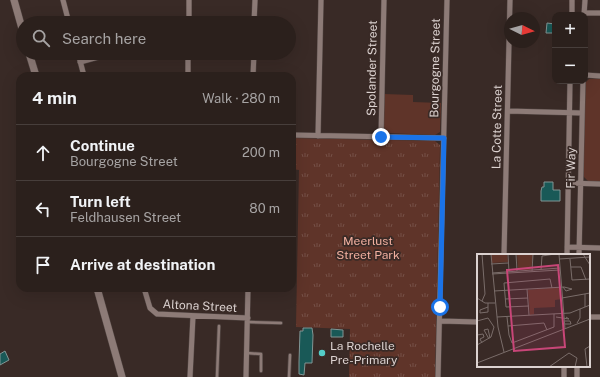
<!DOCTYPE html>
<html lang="en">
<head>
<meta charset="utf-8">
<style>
	body { margin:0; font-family:"Public Sans",sans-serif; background:#372d29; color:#f1f3f6 }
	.controls { position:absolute; right:12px; top:12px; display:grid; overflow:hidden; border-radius:8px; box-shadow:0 4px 16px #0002 }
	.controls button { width:36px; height:36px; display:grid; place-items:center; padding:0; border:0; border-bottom:1px solid #473e3b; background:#2b201c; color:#f1f3f6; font:20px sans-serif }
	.compass { position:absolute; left:504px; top:12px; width:36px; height:36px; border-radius:50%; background:#2b201c; box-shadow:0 4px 16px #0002; rotate:95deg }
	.stop { position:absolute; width:12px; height:12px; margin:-9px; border:3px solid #1a73e8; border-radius:50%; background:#fff }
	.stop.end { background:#1a73e8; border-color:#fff; box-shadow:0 1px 4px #0008 }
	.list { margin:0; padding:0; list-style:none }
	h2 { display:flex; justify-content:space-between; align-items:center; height:52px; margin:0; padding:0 16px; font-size:17px }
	h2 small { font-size:13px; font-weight:400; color:#a6a3a3 }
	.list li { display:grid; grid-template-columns:26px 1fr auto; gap:12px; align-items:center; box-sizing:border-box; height:56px; padding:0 16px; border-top:1px solid #473e3b }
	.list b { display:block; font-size:15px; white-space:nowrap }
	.list p { margin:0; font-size:13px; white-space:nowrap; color:#a6a3a3 }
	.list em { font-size:13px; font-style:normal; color:#a6a3a3 }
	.icon { flex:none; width:22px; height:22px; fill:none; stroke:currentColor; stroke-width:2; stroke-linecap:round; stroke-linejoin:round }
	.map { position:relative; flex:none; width:600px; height:377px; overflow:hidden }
	.search { position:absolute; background:#2b201c; box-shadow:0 4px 16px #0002; left:16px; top:16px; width:280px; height:44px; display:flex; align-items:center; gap:10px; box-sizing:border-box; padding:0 14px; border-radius:22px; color:#a6a3a3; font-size:15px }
	.panel { position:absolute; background:#2b201c; box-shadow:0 4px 16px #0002; left:16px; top:72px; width:280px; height:220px; border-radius:12px }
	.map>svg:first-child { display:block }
</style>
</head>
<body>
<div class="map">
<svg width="600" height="377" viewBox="0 0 600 377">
	<defs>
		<pattern id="park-tufts" width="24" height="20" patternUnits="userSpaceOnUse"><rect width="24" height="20" fill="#5f3429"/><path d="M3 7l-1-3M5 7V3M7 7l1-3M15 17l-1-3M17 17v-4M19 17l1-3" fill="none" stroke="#755047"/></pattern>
	</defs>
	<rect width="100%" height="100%" fill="#392a26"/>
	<!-- grass -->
	<path fill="#5f3429" d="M600 78V181H588L583 176 585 83 589 79Z
		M384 94 413 95V102L441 103 440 132 435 135 387 133 384 127Z"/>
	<!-- park -->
	<path fill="url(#park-tufts)" d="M292 138 435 141 440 145 435 377H349L350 329 296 327 299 170 292 169Z"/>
	<!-- building -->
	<path fill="#195957" stroke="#819594" d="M547 23 555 24V33H546Z
		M544 182H553V190H560V201H541V191L542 187H544Z
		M303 328H312L313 335 312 363H305L304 375 299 374V362L300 331H303Z
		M331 329 343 330V337H331Z
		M5 351 9 360 0 365V354Z"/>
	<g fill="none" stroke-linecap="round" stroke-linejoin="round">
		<!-- service casing -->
		<g stroke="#544845" stroke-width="4">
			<path id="service" d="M248 322 281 323
				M247 353 261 354V371
				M217 377 219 326
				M289 377 290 355"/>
		</g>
		<!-- minor casing -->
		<g stroke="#544845" stroke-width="6">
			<path id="minor" d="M63 0 69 23
				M585 13H600
				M572 15V0
				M584 15 585 0
				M189 23V0
				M254 23 255 0
				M78 53 84 76
				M80 62 113 53
				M585 75 600 76
				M188 76V53
				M253 76 254 53
				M508 111 582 113
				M292 135 444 138
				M318 136 321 0
				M381 137 384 0
				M568 183 600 184
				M567 247 600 248
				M504 255 510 0
				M567 255 570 81
				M579 255 583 81
				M144 288 150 308 157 314 248 318
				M589 317H600
				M440 321 478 322
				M190 377 193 316
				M246 377 248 288
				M438 377 447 0
				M564 377V366
				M577 377V366"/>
		</g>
		<!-- secondary casing -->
		<g stroke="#544845" stroke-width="8">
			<path id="secondary" d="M14 0 23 32
				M29 53 36 76
				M97 288 122 377"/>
		</g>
		<!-- service -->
		<use href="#service" stroke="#8d7b77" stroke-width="2.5"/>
		<!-- minor -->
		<use href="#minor" stroke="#8d7b77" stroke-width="5"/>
		<!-- secondary -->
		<use href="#secondary" stroke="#8d7b77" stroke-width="7"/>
	</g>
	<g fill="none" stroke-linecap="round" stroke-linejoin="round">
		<!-- route -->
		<path stroke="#1a73e8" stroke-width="5" d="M381 137 444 138 440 307"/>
	</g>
	<!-- markers -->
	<circle fill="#54cdc8" stroke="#392a26" stroke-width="1.5" cx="322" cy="353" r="4"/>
	<g text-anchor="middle" stroke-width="3.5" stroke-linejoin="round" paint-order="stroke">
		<!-- street labels -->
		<g font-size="12" fill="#dcd2d0" stroke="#392a26">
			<text transform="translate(372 68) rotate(-89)" y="4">Spolander Street</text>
			<text transform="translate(435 68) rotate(-89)" y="4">Bourgogne Street</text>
			<text transform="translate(497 127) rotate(-89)" y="4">La Cotte Street</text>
			<text transform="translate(571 168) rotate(-89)" y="4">Fir Way</text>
			<text transform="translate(200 306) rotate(3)" y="4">Altona Street</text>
		</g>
		<!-- park labels -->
		<g font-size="12" fill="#f1af9f" stroke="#392a26">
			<text x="368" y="245">Meerlust<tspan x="368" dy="14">Street Park</tspan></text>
		</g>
		<!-- poi labels -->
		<g font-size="12" fill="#dcd2d0" stroke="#392a26" text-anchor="start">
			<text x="330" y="350">La Rochelle<tspan x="330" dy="14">Pre-Primary</tspan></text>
		</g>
	</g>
	<!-- overview -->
	<g transform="translate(477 254)">
		<rect width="113" height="113" fill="#392a26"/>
		<path d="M40 0H56L54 16H41Z" fill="#5f3429"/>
		<path d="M14 0H30L31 8 15 9ZM83 33 85 45 78 46V53L57 54V60L53 61 51 36Z" fill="#5f3429"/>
		<path fill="none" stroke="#7a6d6a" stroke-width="1" d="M14 0 21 73 27 98M31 0 32 18M39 0 40 17M82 0 88 75M106 0 113 11M82 5 113 3M93 5 95 26 113 25M14 10 31 9M94 13H104L109 26M64 16 65 2 78 0M55 17 56 0M15 19 83 14M15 20 83 16M50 35 52 61M17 37 87 33 95 35 89 37 86 33M108 40V53M0 44 8 49H18M85 44 113 39M28 45 51 44M5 47 8 40 5 0M11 49V58L3 59V56L11 53M52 52 29 53 27 29 73 25 75 34M20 63 93 59 113 51M30 63 32 81 35 89 77 73V60M79 63 92 65 89 63M0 67 11 64 17 73 14 83 0 91M88 67H93L94 70H88M100 69 103 64V55M31 72 67 69 70 76M0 81 6 80 7 83 3 85 5 89M12 85 7 76 11 75 13 84M0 109 113 65M72 113 92 99 100 104 98 113M110 113 108 95 113 92"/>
		<path fill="#c84678" fill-opacity="0.15" stroke="#c84678" stroke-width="2" d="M81 11 88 93 37 97 30 16Z"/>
		<rect width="113" height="113" fill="none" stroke="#dcd2d0" stroke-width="2"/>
	</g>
</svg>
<div class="controls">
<button>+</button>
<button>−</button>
</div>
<svg class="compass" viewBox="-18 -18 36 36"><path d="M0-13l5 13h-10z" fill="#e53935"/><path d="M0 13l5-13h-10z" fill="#a6a3a3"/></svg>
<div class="stop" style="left:440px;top:307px"></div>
<div class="stop end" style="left:381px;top:137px"></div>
<div class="search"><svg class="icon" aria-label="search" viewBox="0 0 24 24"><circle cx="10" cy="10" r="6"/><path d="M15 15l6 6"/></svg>Search here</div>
<section class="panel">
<h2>4 min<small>Walk · 280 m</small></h2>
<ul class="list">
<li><svg class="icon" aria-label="ahead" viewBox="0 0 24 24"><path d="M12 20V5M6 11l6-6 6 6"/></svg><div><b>Continue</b><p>Bourgogne Street</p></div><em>200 m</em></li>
<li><svg class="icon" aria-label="left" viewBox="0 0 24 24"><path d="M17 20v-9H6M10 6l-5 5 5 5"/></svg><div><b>Turn left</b><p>Feldhausen Street</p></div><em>80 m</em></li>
<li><svg class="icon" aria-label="arrive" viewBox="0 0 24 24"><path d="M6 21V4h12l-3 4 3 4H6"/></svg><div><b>Arrive at destination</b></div></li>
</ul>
</section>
</div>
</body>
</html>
